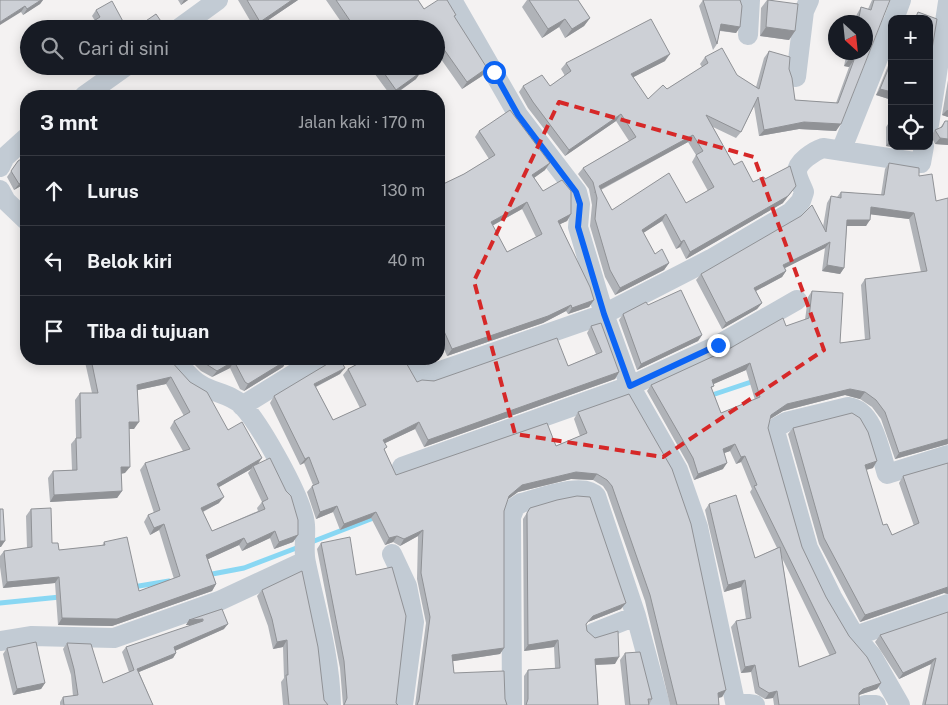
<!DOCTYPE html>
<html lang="id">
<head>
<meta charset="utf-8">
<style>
	body { margin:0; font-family:"Public Sans",sans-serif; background:#20242c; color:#f1f3f6 }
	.controls { position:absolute; right:15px; top:15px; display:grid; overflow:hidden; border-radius:10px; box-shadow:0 2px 12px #0003 }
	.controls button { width:45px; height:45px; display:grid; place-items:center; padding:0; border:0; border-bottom:1px solid #363941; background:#171b24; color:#f1f3f6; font:25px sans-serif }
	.compass { position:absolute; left:828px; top:15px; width:45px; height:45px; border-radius:50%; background:#171b24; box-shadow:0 2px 12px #0003; rotate:153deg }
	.stop { position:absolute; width:15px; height:15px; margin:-11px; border:4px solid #0c64f4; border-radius:50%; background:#fff }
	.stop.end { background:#0c64f4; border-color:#fff; box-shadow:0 1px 5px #0008 }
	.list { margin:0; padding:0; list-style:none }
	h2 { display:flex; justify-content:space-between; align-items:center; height:65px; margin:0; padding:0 20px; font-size:21px }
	h2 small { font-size:16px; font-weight:400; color:#9ea1a6 }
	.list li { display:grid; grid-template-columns:32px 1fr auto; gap:15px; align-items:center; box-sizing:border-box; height:70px; padding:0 20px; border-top:1px solid #363941 }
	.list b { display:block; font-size:19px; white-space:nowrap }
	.list em { font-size:16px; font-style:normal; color:#9ea1a6 }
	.icon { flex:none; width:28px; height:28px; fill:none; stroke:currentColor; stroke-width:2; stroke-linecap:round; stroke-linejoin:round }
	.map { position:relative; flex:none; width:948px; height:705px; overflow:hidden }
	.search { position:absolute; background:#171b24; box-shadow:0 2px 12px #0003; left:20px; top:20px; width:425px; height:55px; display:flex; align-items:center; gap:12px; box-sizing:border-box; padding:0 18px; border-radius:28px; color:#9ea1a6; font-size:19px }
	.panel { position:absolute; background:#171b24; box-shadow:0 2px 12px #0003; left:20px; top:90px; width:425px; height:275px; border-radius:20px }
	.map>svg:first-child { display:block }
</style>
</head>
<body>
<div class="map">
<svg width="948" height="705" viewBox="0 0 948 705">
	<rect width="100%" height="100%" fill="#f4f2f2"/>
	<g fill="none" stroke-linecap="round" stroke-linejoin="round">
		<!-- stream -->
		<path stroke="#89d7f3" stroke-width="5" d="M709 396 754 381
			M309 543 376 517
			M207 575 244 568 299 547
			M133 587 169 581
			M0 603 60 597"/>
		<!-- minor -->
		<path stroke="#c2cbd4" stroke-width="20" d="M452 0 518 115 577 192 580 204 578 227 604 314 630 386 678 470 698 527 735 702 755 705
			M894 19 901 0
			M178 29 218 0
			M748 35 750 0
			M796 77 804 11 809 0
			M84 96 126 66
			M929 125 948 2
			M841 151 892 23
			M0 167 5 157 26 138
			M0 190 6 201 26 220
			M174 359C182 367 191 380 201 385 214 393 231 394 242 405 260 424 303 499 305 525 306 538 303 551 306 563 316 611 330 656 331 705
			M408 359 421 375 426 376 604 314 711 259 791 212 801 201 804 192C802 186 797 178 797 172 797 162 814 151 823 148L921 163 924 146
			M242 406 318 359
			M402 467 630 386 718 345 797 300
			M392 554 407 586 414 622 403 705
			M636 616 660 705
			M855 636 948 604
			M0 641 32 636 114 638 219 601 305 561
			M512 705 511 517 515 507 521 503C538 499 584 481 596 496L636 616 593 633
			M865 705H876
			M900 705 872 656 855 636 832 597 808 548 775 431 777 427 786 422 848 407C874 410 880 452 887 474L948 455"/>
	</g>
	<!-- wall -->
	<path fill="#b0b3b8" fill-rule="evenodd" d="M0 0H43L40 4 23 15 21 12Z
		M178 0H188L181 5Z
		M238 0H298L255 29Z
		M326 0H418L424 9 454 17 487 68 482 76 462 89 436 52V29H346Z
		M527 0H578L590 18 584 26 565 38 559 27 542 38 522 7Z
		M703 0 740 27 736 33 720 31 717 44 713 50 699 6Z
		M767 0H773L795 31 789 40 760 36 761 8Z
		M872 0H890L836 131 799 129 759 136 754 106 741 132 736 138 713 127 734 165 753 182 765 179 783 203 686 259 680 247 676 249 662 221 643 233 655 254 669 263 664 270 615 295 605 277 590 226 592 205 589 189 578 174 583 168 629 141 616 121 565 156 528 108 519 92 523 86H550L565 76 561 69 566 63 665 61 633 77 648 99 667 89 702 67 700 64 705 57 756 87 764 58 769 51 789 69 795 100 836 103 849 67 844 66 847 52H866V22H854L857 14 861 7 868 9ZM688 142 696 155 692 162 708 191 686 203 612 210 601 190Z
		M96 10 124 29 95 21 92 16Z
		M892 56V100L876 95Z
		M369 66H417L416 79 393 96H391Z
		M948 80V117L942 115Z
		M890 121 892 146H914L911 150 886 146V127Z
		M945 121H948V145L935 144 931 136 935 130 940 128Z
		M479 131 545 170 534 178 543 191 571 214 567 221 560 224 594 300 589 307 568 314 566 311 543 323 447 356 439 337V186L464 174 489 159 475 137ZM522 209 536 237 507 252 492 226Z
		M18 161 26 183 14 190 7 177Z
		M889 163 919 176 948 444 895 459 881 419 872 407 860 399 845 395 783 411 770 419 768 428 802 547 826 597 849 636 881 683 877 689 859 695V704L860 705H774L773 698 765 699 755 693 751 672 741 673 731 627 736 621 746 619 741 587 724 592 705 510 709 504 755 558 777 548 750 492 752 489 741 462 736 464 730 451 724 453 723 469 694 480 688 464 647 391 651 385 786 326 805 320 808 297 812 291 840 343 865 340 861 285 865 279 921 272 909 219 871 214 866 226H847L844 268 840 274 822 271 825 248 785 268 786 271 782 277 756 291 762 303 757 309 722 329 696 280 701 274 823 227 827 203 831 196 837 197 841 192 881 195 885 169ZM746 370 755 400 721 413 712 389 713 384ZM782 558 830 656 799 667Z
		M648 305 702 335 698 341 637 370 619 320 623 314Z
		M591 326 619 372 615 379 424 447 415 429 385 443V451L396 475 556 446 580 436 574 419 578 412 726 690 722 697 718 698 719 705H670L645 601 607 492 603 486 593 480 571 479 518 492 507 500 504 511V648L500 654 453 661 454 673 505 699 507 705H415L426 623 417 579 418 536 400 546 393 542 385 545 371 518 340 530 333 512 316 519 307 492 313 485 304 463 300 465 270 403 274 396 340 374 316 387 333 420 360 408 343 375 348 369 365 360V359H404L417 382 568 366 596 354 587 333Z
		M88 359H170V360L228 430 259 463 298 535 293 542 274 549 270 538 242 551 239 545 208 559 216 584 212 591 112 626 58 625 55 583 3 588 0 567V556L4 551 27 548 26 516 31 509 52 543 59 550 102 546 104 542 139 591 174 579 159 530 150 535 144 522 148 515 154 513 140 470 145 463 183 451 170 428 174 421 184 416 166 384 138 390 134 429H129L125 473 121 474 122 491 117 498 50 502 48 478 53 471 72 470 71 444 76 438 75 400 80 393H92L85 362ZM251 469 248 473 262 502 257 508 258 511 212 531 203 512 219 503V487Z
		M189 359H287V360L283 367 244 391 240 389 230 368 212 377 201 371Z
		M793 428 873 468 866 470 883 525 892 535 914 526 899 483 903 476 948 463V594L944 593 860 622 819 544 788 434Z
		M530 508 621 609 588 622 586 625 587 631 615 664 596 665 598 705H524V676L528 670 555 668 554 647 524 651 523 519Z
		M321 543 356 575 396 703 398 705H343L340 668 317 549Z
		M262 590 324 700 328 705H283L281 682 284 678 283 647 273 649 268 626 257 596Z
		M222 609 224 629 175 651 176 653 173 658 139 672 153 705H60V702L63 697 73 696 71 675 63 649 67 643 103 683 129 672 122 652 126 647 192 625H186L189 620Z
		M948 612V705H922L931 664 899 679 875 642 880 635Z
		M7 648 45 683 41 689 13 695 3 654Z
		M625 653 652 699 649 705H625L620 660Z"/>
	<!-- shaded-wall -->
	<path fill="#909296" d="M41 0H43L40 4 23 15 27 9Z
		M184 0H188L181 5Z
		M292 0H298L255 29 260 22Z
		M25 6 21 12 0 25V22Z
		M590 18 584 26 565 38 572 29Z
		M565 19 559 27 542 38 548 29Z
		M721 24 740 27 736 33 717 30Z
		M766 27 795 31 789 40 760 36Z
		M670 54 665 61 626 81 631 74Z
		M849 59 854 60 849 67 844 66Z
		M487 68 482 76 462 89 467 82Z
		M421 72 416 79 392 96 396 90Z
		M880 89 892 92V100L876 95Z
		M947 110H948V117L942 115Z
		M621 114 616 121 565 156 569 150Z
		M804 122 841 124 836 131 799 129 759 136 764 130Z
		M693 135 688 142 594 193 599 186Z
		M940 138 948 139V145L935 144Z
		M890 140H892V146H914L911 150 886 146Z
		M550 163 545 170 528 182 532 175Z
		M26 180V183L14 190 19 184Z
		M796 186 783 203 686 259 690 252Z
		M527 202 522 209 486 229 491 222Z
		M871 207 914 213 909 219 867 214Z
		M571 214 567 221 554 227 558 221Z
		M666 214 662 221 637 237 642 230Z
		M847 220H870L866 226H843Z
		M684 240 680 247 676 249 681 242Z
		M830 242 825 248 779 271 783 265Z
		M669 263 664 270 615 295 620 288Z
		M827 265 844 268 840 274 822 271Z
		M786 271 782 277 750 294 754 288Z
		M26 297V302L22 303Z
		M594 300 589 307 568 314 572 308Z
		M762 303 757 309 722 329 726 323Z
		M571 305 566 311 543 323 447 356 452 349Z
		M702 335 698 341 637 370 641 364Z
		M287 360 283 367 244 391 248 384Z
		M234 361 230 368 212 377 217 371Z
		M750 363 746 370 707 387 712 380Z
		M345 368 340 374 309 390 314 384Z
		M619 372 615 379 424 447 428 440Z
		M171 377 166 384 133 391 137 385Z
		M850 389 865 392 860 399 845 395 783 411 767 421 771 415 787 404Z
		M129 422H139L134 429H124Z
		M419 422 415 429 379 446 383 440Z
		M948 439V444L895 459 899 453Z
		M735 444 730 451 719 455 723 449Z
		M745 456 741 462 736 464 741 457Z
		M309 457 304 463 300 465 305 459Z
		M262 458 257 465 253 466 251 469 212 491 217 484Z
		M877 461 873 468 861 471 865 465Z
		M727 463 723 469 694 480 698 474Z
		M121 467H130L125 473 116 474Z
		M576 472 597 474 593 480 571 479 518 492 504 502 509 496 522 485Z
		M122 491 117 498 50 502 54 495Z
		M224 497 219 503 196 515 201 508Z
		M337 506 333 512 316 519 320 512Z
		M376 512 371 518 340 530 344 524Z
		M164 524 159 530 150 535 154 528Z
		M423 530 418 536 400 546 404 539Z
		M275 531 270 538 242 551 247 544Z
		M298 535 293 542 274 549 279 542Z
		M397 536 393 542 385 545 389 538Z
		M244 538 239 545 202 562 206 555Z
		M0 541H5L1 547H0Z
		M59 577 55 583 3 588 7 582Z
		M745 580 741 587 724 592 728 585Z
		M216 584 212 591 112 626 58 625 62 618Z
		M948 587V594L944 593 860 622 865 615Z
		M626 603 621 609 588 622 581 631 593 616Z
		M203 619 199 625H186L189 620Z
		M228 624 224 629 170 653 174 647Z
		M287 640 283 647 273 649 277 642Z
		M558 640 554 647 524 651 528 645Z
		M504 648 500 654 448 662 452 655Z
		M176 653 173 658 134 674 137 669Z
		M619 657 615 664 591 665 595 659Z
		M936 658 931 664 899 679 903 673Z
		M755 665 751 672 741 673 745 667Z
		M45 683 41 689 13 695 17 689Z
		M881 683 877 689 859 695V693L863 689Z
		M726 690 722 697 713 699 718 693Z
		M777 691 773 698 765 699 769 693Z"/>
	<!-- building -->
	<path fill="#cdd0d6" stroke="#909296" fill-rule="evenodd" d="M0 0H41L27 9 25 6 0 22Z
		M247 0H292L260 22Z
		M336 0H418L424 9 438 0H447L456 15 454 16 487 68 467 82 436 38V29H354L355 28Z
		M529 0H578L590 18 572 29 565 19 548 29Z
		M703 0H740L742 6 740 27 721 24 717 44Z
		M768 0 798 4 795 31 766 27Z
		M874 0H890L841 124 804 122 764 130 758 97 741 132 706 115 734 165 742 161 753 182 764 177 765 179 790 166 796 186 788 196 690 252 684 240 681 242 666 214 642 230 655 254 662 249 669 263 620 288 610 270 595 219 597 198 593 182 583 168 636 137 621 114 569 150 533 102 523 86 542 75 550 86 571 71 566 63 651 19 670 54 631 74 648 99 663 85 667 89 708 63 705 57 722 48 737 75 759 89 769 51 790 57 789 69 792 78 795 100 838 103 854 60 849 59 850 52H866V22H858L861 7 871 10ZM693 135 703 151 696 155 714 187 686 203 669 173 612 210 599 186Z
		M112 1 126 27 122 29H81L100 17 96 10Z
		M918 12 937 19 929 67V19H915Z
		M156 14 165 27 163 29H134Z
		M892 60V92L880 89Z
		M379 66H417L421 72 396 90Z
		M510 110 550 163 532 175 543 191 562 180 571 191V214L558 221 590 287 594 300 572 308 571 305 548 316 452 349 439 320V186L464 174 495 155 479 131ZM527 202 542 234 507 252 491 222Z
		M890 121H892V140H890Z
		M945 121H948V139L940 138 935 130 942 127Z
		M26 156V180L19 184 11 171 18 161Z
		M889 163 919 168V176L932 174 936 201 948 198V439L899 453 885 412 876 400 865 392 850 389 787 404 771 415 768 428 802 547 826 597 849 636 867 657 881 683 863 689 859 693V704L860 705H779L777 691 769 693 759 687 755 665 745 667 736 621 751 618 745 580 728 585 709 504 736 495 755 558 780 547 799 667 836 653 754 486 757 485 745 456 741 457 735 444 723 449 727 463 698 474 693 458 651 385 727 350 783 318 786 326 809 318 812 291 843 293 840 343 870 339 865 279 927 271 914 213 871 207 870 220H847L844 268 827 265 830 242 783 265 786 271 754 288 762 303 726 323 701 274 801 216 812 205 826 232 831 196 841 198V192L884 195ZM750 363 760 397 721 413 711 387 714 386 712 380Z
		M681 290 702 335 641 364 623 314 646 302 648 305Z
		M601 323 619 372 428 440 419 422 383 440 387 447 384 449 396 475 547 423 556 446 587 433 578 412 629 394 672 469 691 524 726 690 718 693 719 705H677L650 595 612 486 607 480 597 474 576 472 522 485 509 496 504 511V648L452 655 454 673 504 671 505 699 507 705H417L419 700 430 617 421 573 423 530 404 539 397 536 389 538 376 512 344 524 337 506 320 512 312 486 319 483 309 457 305 459 274 396 329 363 332 359H340L345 368 314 384 333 420 366 405 348 369 367 359H404L417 382 422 380 434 381 557 338 568 366 602 352 591 326Z
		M91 359H170V360L190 382 207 392 228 430 242 422 262 458 217 484 224 497 201 508 212 531 265 509 262 502 268 499 253 466 270 458 286 491 291 496 298 520V535L279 542 275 531 247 544 244 538 206 555 216 584 117 619 62 618 59 577 7 582 4 551 32 547 31 509 51 508 52 543H58L59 550 105 545 104 542 127 537 139 591 180 576 164 524 154 528 148 515 160 510 145 463 190 449 174 421 190 412 171 377 137 385 139 422H129L130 467H121L122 491 54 495 53 471 77 470 76 438H81L80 393H98Z
		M200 359H287V360L248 384 245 382 234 361 217 371 206 364Z
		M852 413 860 418 868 432 877 461 865 465 883 525 887 524 892 535 919 523 903 476 948 463V587L865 615 824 538 793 428Z
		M577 496 590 497 626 603 593 616 586 624 587 631 595 638 618 631 619 657 595 659 598 705H526L528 699V670L560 668 558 640 528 645 527 513 530 508 557 500Z
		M0 509H3L5 541H0Z
		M350 537 356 575 392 567 406 616 396 703 398 705H344L347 698 344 661 321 543Z
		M302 571 318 647 324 700 328 705H289L286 675H288L287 640 277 642 272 619 262 590Z
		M222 609 228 624 174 647 176 653 137 669 153 705H64L63 697 78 695 74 669 67 643 91 644 103 683 134 670 126 647 203 621V619L189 620Z
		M948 612V705H925L936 658 903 673 880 635Z
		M36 642 45 683 17 689 7 648Z
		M640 652 652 699H648L649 705H630L625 653Z"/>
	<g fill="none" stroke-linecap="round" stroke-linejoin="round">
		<!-- route -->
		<path stroke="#0c64f4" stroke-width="6" d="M494 72 518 115 576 192 580 204 578 227 604 314 630 386 718 345"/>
	</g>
	<!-- marked area -->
	<path fill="none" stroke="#d62828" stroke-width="4" stroke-dasharray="10 6" stroke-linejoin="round" d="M559 102 754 157 824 350 663 457 515 434 474 281Z"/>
</svg>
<div class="controls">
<button>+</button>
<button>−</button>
<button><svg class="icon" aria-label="locate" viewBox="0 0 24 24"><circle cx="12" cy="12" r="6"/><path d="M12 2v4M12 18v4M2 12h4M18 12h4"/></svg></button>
</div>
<svg class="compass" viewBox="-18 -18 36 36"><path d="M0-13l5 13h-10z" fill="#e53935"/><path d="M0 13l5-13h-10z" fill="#9ea1a6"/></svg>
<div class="stop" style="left:494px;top:72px"></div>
<div class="stop end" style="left:718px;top:345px"></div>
<div class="search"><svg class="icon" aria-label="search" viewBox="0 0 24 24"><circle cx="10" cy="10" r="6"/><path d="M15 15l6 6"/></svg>Cari di sini</div>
<section class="panel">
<h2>3 mnt<small>Jalan kaki · 170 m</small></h2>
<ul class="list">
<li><svg class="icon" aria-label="ahead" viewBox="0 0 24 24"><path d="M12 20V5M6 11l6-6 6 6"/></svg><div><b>Lurus</b></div><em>130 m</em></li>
<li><svg class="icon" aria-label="left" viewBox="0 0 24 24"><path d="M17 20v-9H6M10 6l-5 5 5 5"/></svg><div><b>Belok kiri</b></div><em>40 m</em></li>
<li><svg class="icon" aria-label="arrive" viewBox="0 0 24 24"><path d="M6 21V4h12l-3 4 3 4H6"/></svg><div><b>Tiba di tujuan</b></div></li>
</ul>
</section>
</div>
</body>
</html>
